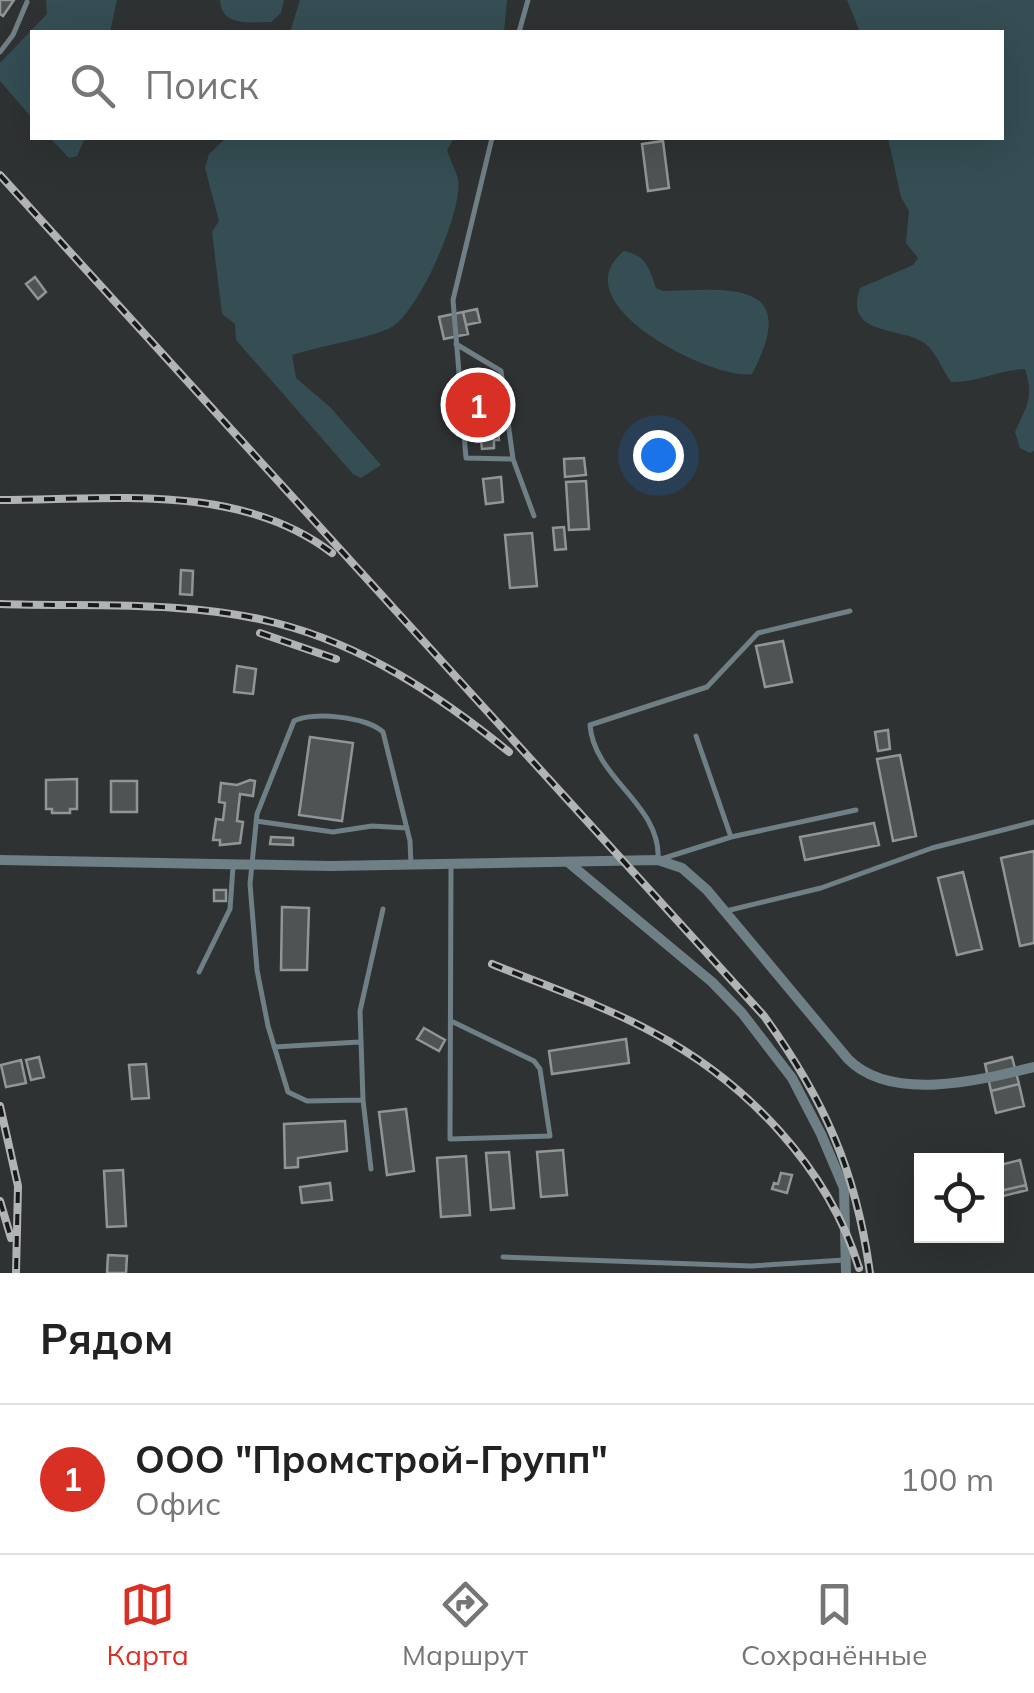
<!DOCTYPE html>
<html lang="ru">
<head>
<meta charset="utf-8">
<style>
	body { margin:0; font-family:Mulish,sans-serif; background:#f2f2f2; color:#222 }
	.controls { position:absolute; right:30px; bottom:30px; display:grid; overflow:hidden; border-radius:0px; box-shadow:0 10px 40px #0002 }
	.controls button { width:90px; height:90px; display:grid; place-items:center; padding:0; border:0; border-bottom:2px solid #e0e0e0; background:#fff; color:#222; font:50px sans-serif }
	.you { position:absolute; left:658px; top:455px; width:35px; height:35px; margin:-25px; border:8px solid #fff; border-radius:50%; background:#1a73e8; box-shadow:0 0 0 15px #1a73e833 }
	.badge { display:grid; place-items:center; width:65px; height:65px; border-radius:50%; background:#d93025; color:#fff; font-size:32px; font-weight:700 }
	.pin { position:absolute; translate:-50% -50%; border:5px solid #fff; box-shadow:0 2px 10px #0006 }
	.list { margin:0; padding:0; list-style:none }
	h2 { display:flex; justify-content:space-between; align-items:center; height:130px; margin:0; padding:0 40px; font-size:42px }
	h2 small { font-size:32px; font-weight:400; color:#767676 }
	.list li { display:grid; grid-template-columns:65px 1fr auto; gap:30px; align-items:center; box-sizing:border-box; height:150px; padding:0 40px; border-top:2px solid #e0e0e0 }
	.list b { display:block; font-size:38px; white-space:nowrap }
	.list p { margin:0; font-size:32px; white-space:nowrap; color:#767676 }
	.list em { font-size:32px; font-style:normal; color:#767676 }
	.icon { flex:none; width:55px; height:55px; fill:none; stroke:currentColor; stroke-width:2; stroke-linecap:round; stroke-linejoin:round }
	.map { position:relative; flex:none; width:1034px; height:1273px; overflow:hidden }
	.search { position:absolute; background:#fff; box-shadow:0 10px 40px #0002; left:30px; right:30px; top:30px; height:110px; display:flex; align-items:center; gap:25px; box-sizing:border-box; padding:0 35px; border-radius:0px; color:#767676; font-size:38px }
	.sheet { height:280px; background:#fff }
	nav { display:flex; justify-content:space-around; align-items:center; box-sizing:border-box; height:140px; border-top:2px solid #e0e0e0; background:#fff; font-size:28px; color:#767676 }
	nav a { display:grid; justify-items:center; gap:5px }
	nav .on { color:#d93025 }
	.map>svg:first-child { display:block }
</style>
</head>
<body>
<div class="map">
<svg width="1034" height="1273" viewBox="0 0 1034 1273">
	<rect width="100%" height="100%" fill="#2e3233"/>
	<!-- green -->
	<path fill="#344e53" d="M46 0H117L110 32H32V118L0 81V63L47 14Z
		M220 0H284L281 13 271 22C250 22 221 27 220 0Z
		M300 0H507L504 32H290Z
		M847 0H1034V451L1030 453 1020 448 1015 432C1027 405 1034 398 1025 369 999 370 976 383 951 382 943 371 938 357 929 347 908 324 842 340 860 288L913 265 918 258 906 243 909 211 901 197 888 138H1002V32H860Z
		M50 138H85L77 156 69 158Z
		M226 138H454L447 150C450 160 456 170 458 179 464 208 418 317 388 329 358 341 323 345 292 355L296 378 330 407 381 465 361 478 353 474 236 340 235 324 222 314 212 232 219 221 205 168 209 154Z
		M624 251C647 256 649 268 656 288L663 291C730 289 802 279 752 374 718 382 557 305 624 251Z"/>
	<!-- building -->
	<path fill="#4f5353" stroke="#909595" stroke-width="2.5" d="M0 0H14L3 16 0 14Z
		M663 141 669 188 648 191 642 144Z
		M35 277 46 292 38 299 26 284Z
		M477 309 480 322 466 325 463 312Z
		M463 312 468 334 444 339 439 317Z
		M495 399 499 440H494V448L482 449 481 441 476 442 472 401Z
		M584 458 586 475 565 477 564 459Z
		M501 477 503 502 486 504 483 479Z
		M586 481 589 529 569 530 566 482Z
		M564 527 566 549 555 550 553 528Z
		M532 533 537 586 510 588 505 535Z
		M181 570 193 571 192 595 180 594Z
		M783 641 792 682 765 687 756 646Z
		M237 666 256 669 253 694 234 692Z
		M888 730 890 749 878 751 875 732Z
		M310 737 353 743 342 821 299 815Z
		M900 755 916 836 893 841 877 759Z
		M77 779V809H70V813H52V809H46V780Z
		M250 780 255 781 253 796 240 794 237 821 243 822 240 843 220 845V840H213L216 819 223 820 225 803 219 802 221 783 237 785Z
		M111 781H137V812H111Z
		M874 823 879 845 805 860 800 837Z
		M271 837 293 838V845L270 844Z
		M1034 851V943L1020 946 1001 858Z
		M963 872 982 949 957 955 938 878Z
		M214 890H226V901H214Z
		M282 907 309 908 307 970H281Z
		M424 1028 445 1040 439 1051 417 1039Z
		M626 1039 629 1063 552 1074 549 1051Z
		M39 1057 44 1077 31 1080 26 1060Z
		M1012 1057 1019 1084 991 1091 985 1064Z
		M21 1060 26 1083 6 1087 1 1065Z
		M146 1064 149 1098 132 1099 129 1065Z
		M1019 1084 1024 1106 996 1113 991 1091Z
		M406 1109 414 1171 387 1175 379 1112Z
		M345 1121 347 1151 298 1158V1167L285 1168 284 1124Z
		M563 1150 567 1195 541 1197 537 1152Z
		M509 1152 514 1208 491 1210 486 1153Z
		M466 1156 470 1215 441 1217 437 1158Z
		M1020 1160 1026 1185 996 1192V1166Z
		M123 1170 126 1226 107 1227 104 1171Z
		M781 1173 792 1175 787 1193 772 1189 774 1183 778 1184Z
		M330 1183 332 1200 302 1203 300 1187Z
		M1026 1185 1027 1190 996 1198V1192Z
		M108 1255 127 1256 126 1273H107Z"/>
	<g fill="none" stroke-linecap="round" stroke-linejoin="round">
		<!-- service -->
		<path stroke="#6f7f86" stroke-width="5" d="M519 32 528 0
			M0 52 13 35 27 2
			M492 138 453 300 466 458 513 459 534 516
			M456 344 501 371 513 459
			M850 611 758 633 707 687 590 725C594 779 662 805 658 860L731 837 856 810
			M696 736 731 837
			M256 821 333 832 372 826 407 828
			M726 911 821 888 932 848 1034 822
			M199 972 230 909 233 867
			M451 1021 534 1061 540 1069 550 1136 450 1139 451 864
			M274 1047 359 1042
			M363 1100 360 1011 383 909
			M371 1169 363 1100 307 1101 288 1092 268 1026 257 970 250 884 257 814 294 721C311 711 368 717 383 732L410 841 411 865
			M503 1257 751 1266 844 1260"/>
		<!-- minor -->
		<path stroke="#6f7f86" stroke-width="10" d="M0 860 331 866 658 860 682 868 707 890 848 1059C891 1103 981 1080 1034 1067
			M569 863 712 982 742 1013 792 1078 821 1134 844 1188 846 1273"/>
		<!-- rail casing -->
		<g stroke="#b1b4b5" stroke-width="8">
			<path id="rail" d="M0 175 764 1016C824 1099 856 1171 870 1273
				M0 500C109 500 240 482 332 553
				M0 604C90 607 187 600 276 623 363 645 440 696 509 752
				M260 633 336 659
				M492 964C546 986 603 1005 654 1033 746 1082 828 1167 859 1268
				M0 1106 18 1186 16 1273
				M0 1201 11 1238"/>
		</g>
		<!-- rail -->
		<use href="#rail" stroke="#17191a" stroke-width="4" stroke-dasharray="11" stroke-linecap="butt"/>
	</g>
</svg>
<div class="controls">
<button><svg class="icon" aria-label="locate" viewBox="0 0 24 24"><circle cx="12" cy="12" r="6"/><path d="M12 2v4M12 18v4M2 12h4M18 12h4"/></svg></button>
</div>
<div class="you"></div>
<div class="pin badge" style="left:478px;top:405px">1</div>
<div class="search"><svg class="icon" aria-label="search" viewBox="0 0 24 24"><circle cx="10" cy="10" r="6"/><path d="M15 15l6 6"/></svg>Поиск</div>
</div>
<section class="sheet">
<h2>Рядом<small></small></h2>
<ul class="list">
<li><span class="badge">1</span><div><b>ООО &quot;Промстрой-Групп&quot;</b><p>Офис</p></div><em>100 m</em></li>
</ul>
</section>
<nav>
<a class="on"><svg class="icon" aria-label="map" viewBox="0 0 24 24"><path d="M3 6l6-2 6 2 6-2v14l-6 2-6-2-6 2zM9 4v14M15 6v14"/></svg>Карта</a>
<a><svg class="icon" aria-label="directions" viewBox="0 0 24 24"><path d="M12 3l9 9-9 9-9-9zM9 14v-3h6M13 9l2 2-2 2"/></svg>Маршрут</a>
<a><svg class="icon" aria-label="saved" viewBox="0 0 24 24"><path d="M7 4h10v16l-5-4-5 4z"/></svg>Сохранённые</a>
</nav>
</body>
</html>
